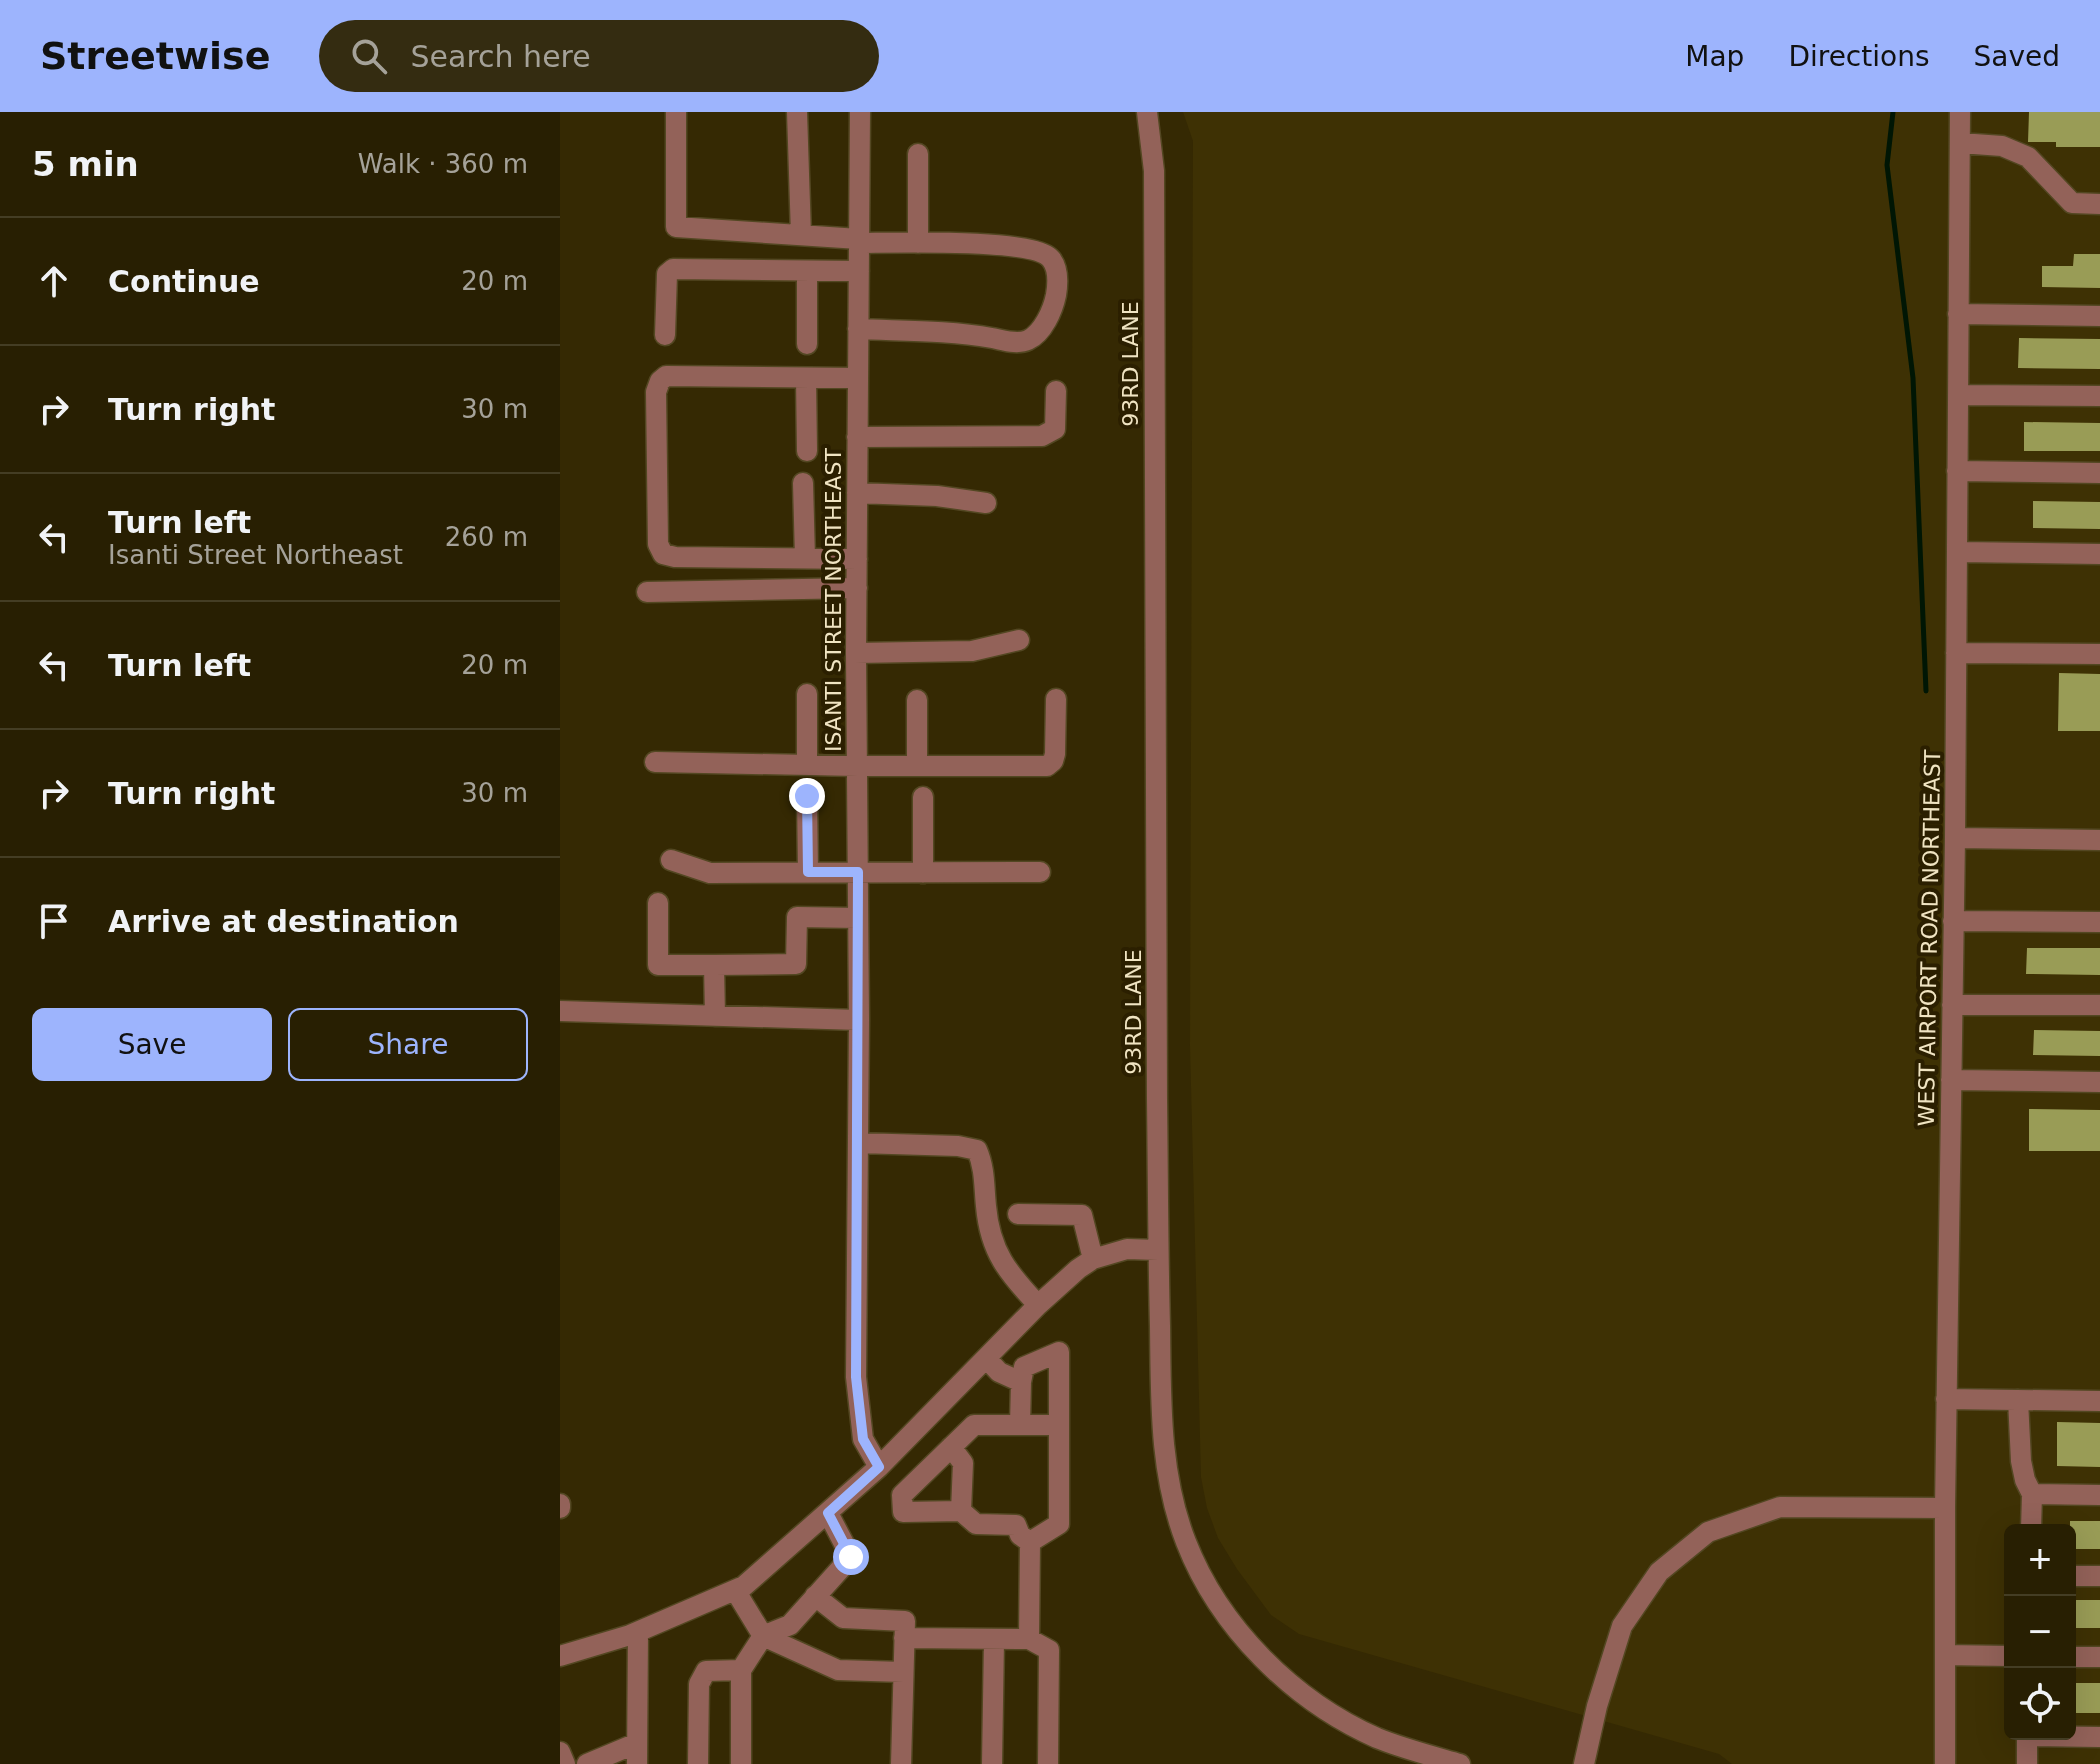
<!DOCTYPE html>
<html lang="en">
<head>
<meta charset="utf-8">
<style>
	body { margin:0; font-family:"DejaVu Sans",sans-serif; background:#342c11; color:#f1f3f6 }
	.controls { position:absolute; right:24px; bottom:24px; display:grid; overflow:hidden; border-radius:12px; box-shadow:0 8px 32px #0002 }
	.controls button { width:72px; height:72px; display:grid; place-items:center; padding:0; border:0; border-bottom:2px solid #443d24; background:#281f02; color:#f1f3f6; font:40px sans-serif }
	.stop { position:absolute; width:24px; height:24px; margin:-18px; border:6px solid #9db4fd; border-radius:50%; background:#fff }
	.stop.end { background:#9db4fd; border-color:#fff; box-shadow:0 2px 8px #0008 }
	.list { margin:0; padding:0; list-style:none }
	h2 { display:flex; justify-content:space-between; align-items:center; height:104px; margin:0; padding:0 32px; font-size:34px }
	h2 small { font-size:26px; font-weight:400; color:#a5a299 }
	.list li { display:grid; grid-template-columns:52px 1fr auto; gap:24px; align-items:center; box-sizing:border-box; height:128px; padding:0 32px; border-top:2px solid #443d24 }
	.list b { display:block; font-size:30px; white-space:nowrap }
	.list p { margin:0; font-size:26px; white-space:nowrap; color:#a5a299 }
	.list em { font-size:26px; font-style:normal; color:#a5a299 }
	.actions { display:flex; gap:16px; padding:24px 32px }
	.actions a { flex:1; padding:18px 0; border:2px solid #9db4fd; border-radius:12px; text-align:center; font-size:28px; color:#9db4fd }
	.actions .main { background:#9db4fd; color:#111 }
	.icon { flex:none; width:44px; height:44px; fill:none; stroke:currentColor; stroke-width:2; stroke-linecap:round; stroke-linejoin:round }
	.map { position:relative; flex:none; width:1540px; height:1652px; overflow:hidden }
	header { display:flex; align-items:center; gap:48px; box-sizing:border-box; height:112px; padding:0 40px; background:#9db4fd; color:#111 }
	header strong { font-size:38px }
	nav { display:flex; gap:44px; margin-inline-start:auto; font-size:28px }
	.search { width:560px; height:72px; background:#342c11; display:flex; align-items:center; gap:20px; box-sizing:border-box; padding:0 28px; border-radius:44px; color:#a5a299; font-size:30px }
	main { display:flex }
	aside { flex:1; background:#281f02 }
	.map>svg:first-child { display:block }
</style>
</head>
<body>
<header>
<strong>Streetwise</strong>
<div class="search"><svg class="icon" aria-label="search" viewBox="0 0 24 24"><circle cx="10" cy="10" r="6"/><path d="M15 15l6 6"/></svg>Search here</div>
<nav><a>Map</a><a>Directions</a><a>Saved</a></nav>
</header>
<main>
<aside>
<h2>5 min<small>Walk · 360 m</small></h2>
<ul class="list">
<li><svg class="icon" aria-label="ahead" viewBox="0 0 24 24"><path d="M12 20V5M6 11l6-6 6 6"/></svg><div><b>Continue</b></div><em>20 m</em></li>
<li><svg class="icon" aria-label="right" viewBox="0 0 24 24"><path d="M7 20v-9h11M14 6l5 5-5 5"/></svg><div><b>Turn right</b></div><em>30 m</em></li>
<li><svg class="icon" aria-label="left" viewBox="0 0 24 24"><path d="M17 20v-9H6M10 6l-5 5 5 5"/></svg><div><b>Turn left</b><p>Isanti Street Northeast</p></div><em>260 m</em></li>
<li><svg class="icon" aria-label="left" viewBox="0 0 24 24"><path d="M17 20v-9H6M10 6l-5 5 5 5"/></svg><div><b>Turn left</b></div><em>20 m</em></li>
<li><svg class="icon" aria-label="right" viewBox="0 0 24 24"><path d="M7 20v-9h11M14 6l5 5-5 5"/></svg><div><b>Turn right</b></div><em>30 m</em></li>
<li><svg class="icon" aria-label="arrive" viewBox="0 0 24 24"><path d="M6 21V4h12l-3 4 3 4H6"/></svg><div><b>Arrive at destination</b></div></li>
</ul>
<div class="actions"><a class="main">Save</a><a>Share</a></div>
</aside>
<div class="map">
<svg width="1540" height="1652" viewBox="0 0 1540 1652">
	<rect width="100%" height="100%" fill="#352903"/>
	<!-- built -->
	<path fill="#3e3104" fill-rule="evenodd" d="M623 0H1540V1652H1172L1159 1642 739 1522 711 1503 677 1457 658 1426 647 1396 641 1365 630 934 633 29ZM1450 1418H1510V1622H1450Z"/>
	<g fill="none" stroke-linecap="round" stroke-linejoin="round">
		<!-- stream -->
		<path stroke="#001604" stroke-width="5" d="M1333 0 1327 53 1353 266 1366 579"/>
	</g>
	<!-- building -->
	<path fill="#999c56" d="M1469 0H1540V35H1496V30H1468Z
		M1514 142H1540V176L1482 175V154H1513Z
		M1459 226 1540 227V257L1458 256Z
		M1464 310 1540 311V339H1464Z
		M1473 389 1540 390V417L1473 416Z
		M1499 561 1540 562V619H1498Z
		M1467 836H1540V863L1466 862Z
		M1474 918 1540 919V944L1473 943Z
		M1469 997 1540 998V1039H1469Z
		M1497 1310 1540 1311V1355L1497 1354Z
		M1510 1409H1540V1437H1510Z
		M1510 1488H1540V1516H1510Z
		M1510 1571H1540V1601H1510Z"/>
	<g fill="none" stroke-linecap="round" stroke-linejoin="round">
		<!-- minor casing -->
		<g stroke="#534722" stroke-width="23">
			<path id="minor" d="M116 0V115L299 127
				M237 0 241 123
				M300 0 296 541 299 908 296 1265 303 1327 319 1355
				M587 0 594 59C594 369 595 678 597 987 598 1063 598 1138 600 1214 601 1287 599 1361 626 1430 659 1515 733 1589 817 1626 844 1637 872 1644 900 1652
				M1400 31 1442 34 1468 45 1512 91 1540 92
				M358 42V131
				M247 160V232
				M1398 202 1540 204
				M298 217C342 219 388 218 432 226 443 228 457 233 468 228 483 221 493 198 496 183 498 171 499 157 491 147 474 126 331 131 299 131
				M105 223 107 162 113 157 299 159
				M246 266 247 339
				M1398 283 1540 284
				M297 325 482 324 495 317 496 279
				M1397 359 1540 361
				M243 371 245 446
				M297 381 377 384 426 391
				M1397 440 1540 442
				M297 447 115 445 103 442 98 432 96 280 100 269 106 264 298 266
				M87 480 297 476
				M296 541 412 539 459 528
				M1396 541 1540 542
				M247 582V653
				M357 588V654
				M95 650 297 654H487L493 649 495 642 496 587
				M247 684 248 760
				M363 685V761
				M1395 726 1540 728
				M111 748 150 761 480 760
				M98 791V853H154
				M1393 809 1540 810
				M1392 893H1540
				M0 899 299 908
				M155 904 154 853 236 852 237 805 298 806
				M1391 968 1540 970
				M299 1031 398 1034 417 1038C425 1056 424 1075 426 1094 430 1140 448 1161 478 1193
				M458 1102 522 1103 533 1147
				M426 1246 439 1260 461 1270
				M1386 1287 1540 1289
				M1458 1288 1461 1349 1465 1368 1472 1382 1471 1418
				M391 1335 403 1351 401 1399 343 1400 342 1383 414 1313H460
				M1472 1382 1540 1383
				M0 1392V1396
				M401 1399 416 1412 456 1413 460 1423 470 1430
				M1510 1464H1540
				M175 1478 203 1524 278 1558 343 1560
				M255 1484 283 1506 345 1509 341 1652
				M344 1526 469 1527 489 1538 488 1652
				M469 1527 470 1430 499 1412V1240L464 1255 461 1270 460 1313H499
				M1385 1543 1450 1544
				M0 1544 70 1523 184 1474 319 1355 478 1193 518 1157 533 1147 567 1137 598 1138
				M1510 1545H1540
				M1467 1622V1652
				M1467 1624 1540 1625
				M0 1640 5 1652
				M27 1652 77 1631
				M77 1652 78 1520
				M138 1652 139 1572 146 1559 181 1558
				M181 1652V1558L203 1524 230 1513 291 1445 268 1401
				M432 1652 434 1528
				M1024 1652 1037 1594 1062 1514 1099 1460 1148 1420 1220 1395 1385 1396
				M1385 1652V1396L1395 726 1400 0"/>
		</g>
		<!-- minor -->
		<use href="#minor" stroke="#936259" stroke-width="20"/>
	</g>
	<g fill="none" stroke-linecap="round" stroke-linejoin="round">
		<!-- route -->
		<path stroke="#9db4fd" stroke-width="10" d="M247 684 248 760H298L296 1265 303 1327 319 1355 268 1401 291 1445"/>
	</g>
	<g text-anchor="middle" stroke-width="8" stroke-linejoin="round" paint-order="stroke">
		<!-- street labels -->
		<g font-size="22" fill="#f0e4c2" stroke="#2b1f00">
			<text transform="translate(570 252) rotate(-90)" y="8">93RD LANE</text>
			<text transform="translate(273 488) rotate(-90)" y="8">ISANTI STREET NORTHEAST</text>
			<text transform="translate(1369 826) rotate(-89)" y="8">WEST AIRPORT ROAD NORTHEAST</text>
			<text transform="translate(573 900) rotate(-90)" y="8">93RD LANE</text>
		</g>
	</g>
</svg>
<div class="controls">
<button>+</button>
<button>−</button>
<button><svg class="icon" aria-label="locate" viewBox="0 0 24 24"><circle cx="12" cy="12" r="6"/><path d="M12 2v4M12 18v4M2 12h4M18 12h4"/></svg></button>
</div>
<div class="stop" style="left:291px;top:1445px"></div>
<div class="stop end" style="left:247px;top:684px"></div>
</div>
</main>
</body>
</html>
